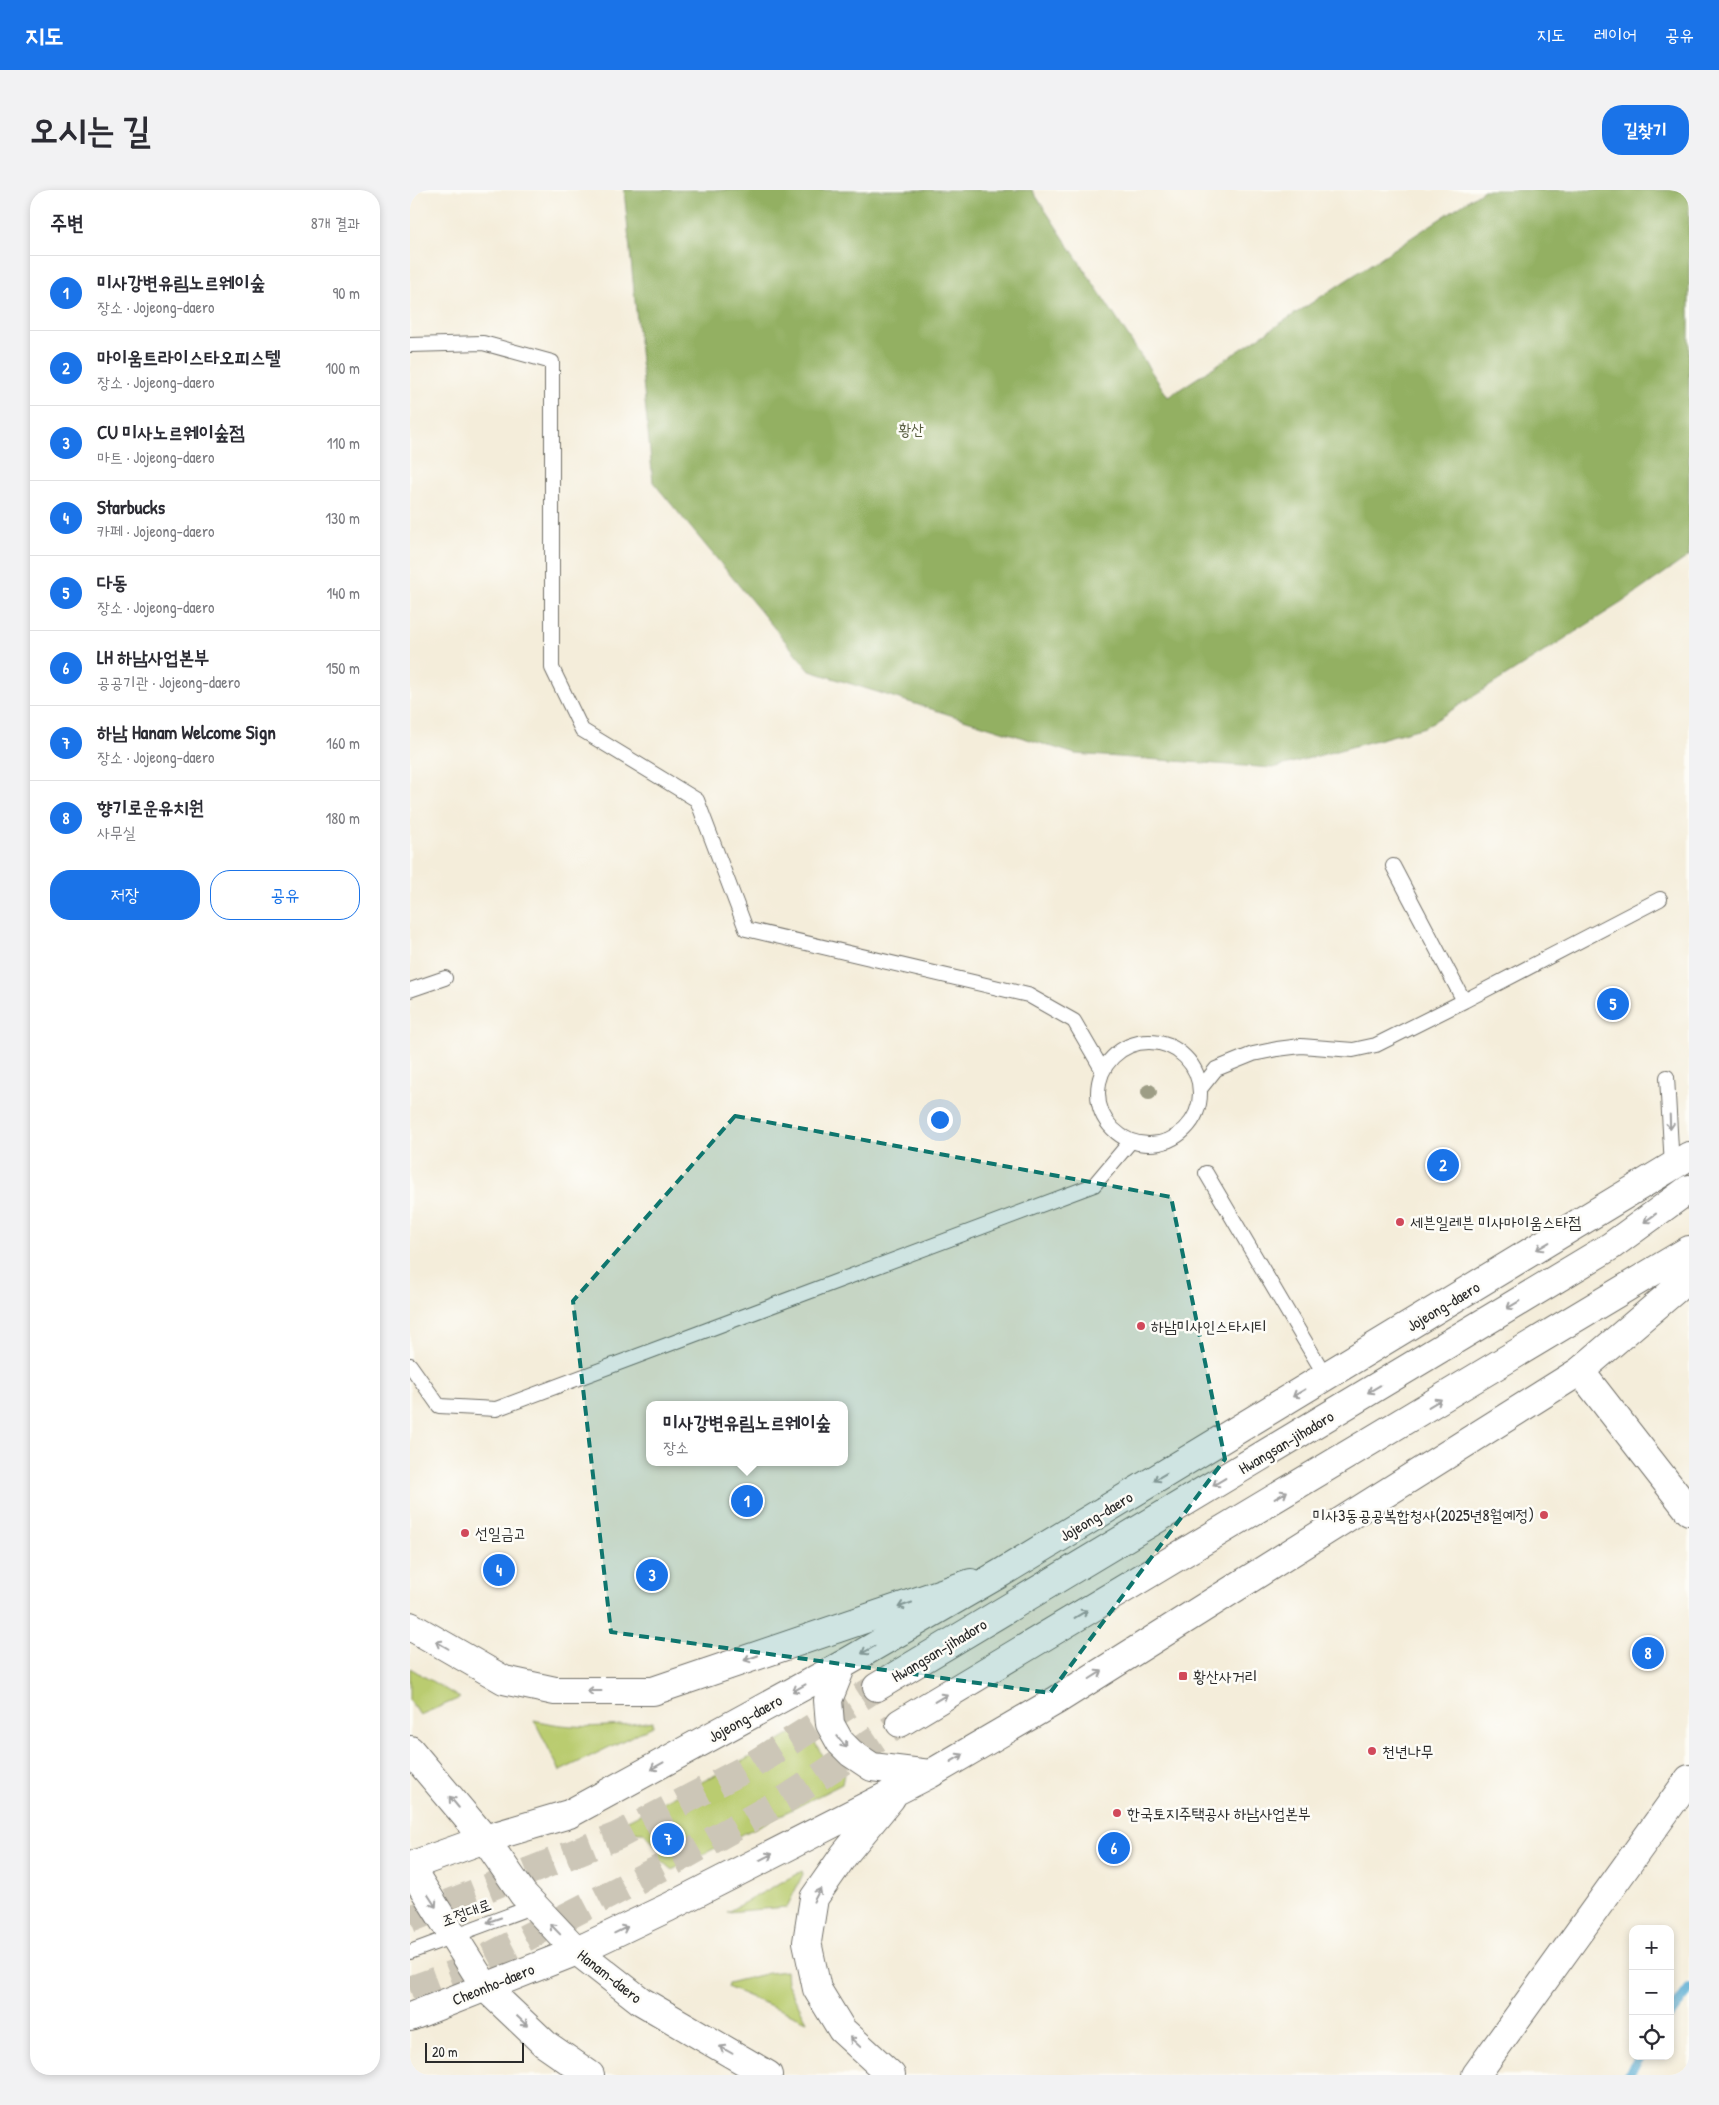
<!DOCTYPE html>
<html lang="ko">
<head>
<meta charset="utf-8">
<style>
	body { margin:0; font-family:"Patrick Hand","Poor Story",sans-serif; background:#f2f2f3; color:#2b2b33 }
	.controls { position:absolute; right:15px; bottom:15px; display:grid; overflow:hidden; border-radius:10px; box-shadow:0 2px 8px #0003 }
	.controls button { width:45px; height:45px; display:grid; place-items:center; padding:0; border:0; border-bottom:1px solid #e1e1e2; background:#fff; color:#2b2b33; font:25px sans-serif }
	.scale { position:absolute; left:15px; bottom:12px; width:99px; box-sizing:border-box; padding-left:5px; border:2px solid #2b2b2b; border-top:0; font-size:14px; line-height:18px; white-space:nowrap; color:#2b2b2b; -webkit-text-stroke:4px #fdfcf7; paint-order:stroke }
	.you { position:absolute; left:529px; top:929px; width:18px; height:18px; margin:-12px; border:4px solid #fff; border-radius:50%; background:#1a73e8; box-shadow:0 0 0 8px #1a73e833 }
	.badge { display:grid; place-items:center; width:32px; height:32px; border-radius:50%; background:#1a73e8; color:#fff; font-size:16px; font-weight:700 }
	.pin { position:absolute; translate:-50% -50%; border:2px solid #fff; box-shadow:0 1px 5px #0006 }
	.popup { position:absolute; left:236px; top:1211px; width:202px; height:65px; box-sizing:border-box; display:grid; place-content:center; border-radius:10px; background:#fff; filter:drop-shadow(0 1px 4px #0005); font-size:16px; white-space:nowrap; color:#7c7c81 }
	.popup b { font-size:19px; color:#2b2b33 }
	.popup::after { content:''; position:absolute; left:50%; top:100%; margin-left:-10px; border:10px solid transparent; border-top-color:#fff }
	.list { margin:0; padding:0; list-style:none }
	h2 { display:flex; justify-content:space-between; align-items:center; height:65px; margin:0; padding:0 20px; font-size:21px }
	h2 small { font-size:16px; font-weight:400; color:#7c7c81 }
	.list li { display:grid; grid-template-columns:32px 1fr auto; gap:15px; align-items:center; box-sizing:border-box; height:75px; padding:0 20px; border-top:1px solid #e1e1e2 }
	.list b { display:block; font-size:19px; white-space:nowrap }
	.list p { margin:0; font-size:16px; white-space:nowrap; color:#7c7c81 }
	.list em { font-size:16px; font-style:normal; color:#7c7c81 }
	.actions { display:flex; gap:10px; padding:15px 20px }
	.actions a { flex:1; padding:11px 0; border:1px solid #1a73e8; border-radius:20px; text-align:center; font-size:18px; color:#1a73e8 }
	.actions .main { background:#1a73e8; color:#fff }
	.icon { flex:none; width:28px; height:28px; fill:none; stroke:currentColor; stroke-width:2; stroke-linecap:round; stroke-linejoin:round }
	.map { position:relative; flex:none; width:1279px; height:1885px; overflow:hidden; border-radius:20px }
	header { display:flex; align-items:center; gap:30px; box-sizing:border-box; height:70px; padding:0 25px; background:#1a73e8; color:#fff }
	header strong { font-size:24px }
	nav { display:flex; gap:28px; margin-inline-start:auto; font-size:18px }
	.intro { display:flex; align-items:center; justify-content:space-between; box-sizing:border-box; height:120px; padding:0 30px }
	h1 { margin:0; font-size:35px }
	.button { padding:12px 22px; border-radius:20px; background:#1a73e8; color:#fff; font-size:18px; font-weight:700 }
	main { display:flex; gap:30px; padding:0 30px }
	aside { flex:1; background:#fff; border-radius:20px; box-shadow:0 2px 8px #0003 }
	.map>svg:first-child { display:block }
</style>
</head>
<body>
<header>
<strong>지도</strong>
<nav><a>지도</a><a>레이어</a><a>공유</a></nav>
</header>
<div class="intro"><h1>오시는 길</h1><a class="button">길찾기</a></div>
<main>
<aside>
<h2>주변<small>8개 결과</small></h2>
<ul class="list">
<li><span class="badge">1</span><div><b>미사강변유림노르웨이숲</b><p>장소 · Jojeong-daero</p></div><em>90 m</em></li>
<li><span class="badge">2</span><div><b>마이움트라이스타오피스텔</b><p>장소 · Jojeong-daero</p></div><em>100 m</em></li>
<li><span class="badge">3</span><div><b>CU 미사노르웨이숲점</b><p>마트 · Jojeong-daero</p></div><em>110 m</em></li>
<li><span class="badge">4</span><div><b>Starbucks</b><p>카페 · Jojeong-daero</p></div><em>130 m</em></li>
<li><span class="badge">5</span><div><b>다동</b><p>장소 · Jojeong-daero</p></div><em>140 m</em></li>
<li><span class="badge">6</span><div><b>LH 하남사업본부</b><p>공공기관 · Jojeong-daero</p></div><em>150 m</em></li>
<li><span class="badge">7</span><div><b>하남 Hanam Welcome Sign</b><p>장소 · Jojeong-daero</p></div><em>160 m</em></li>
<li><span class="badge">8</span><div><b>향기로운유치원</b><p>사무실</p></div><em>180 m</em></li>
</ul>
<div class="actions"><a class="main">저장</a><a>공유</a></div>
</aside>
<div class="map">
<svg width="1279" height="1885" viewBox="0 0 1279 1885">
	<rect width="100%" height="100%" fill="#fdfcf7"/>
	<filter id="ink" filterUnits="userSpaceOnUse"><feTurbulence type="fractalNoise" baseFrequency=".02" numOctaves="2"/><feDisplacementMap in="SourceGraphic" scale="10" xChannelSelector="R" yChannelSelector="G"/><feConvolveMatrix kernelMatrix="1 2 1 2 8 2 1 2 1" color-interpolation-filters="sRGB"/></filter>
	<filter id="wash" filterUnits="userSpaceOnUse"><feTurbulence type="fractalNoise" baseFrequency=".0096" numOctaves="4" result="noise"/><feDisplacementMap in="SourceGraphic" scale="20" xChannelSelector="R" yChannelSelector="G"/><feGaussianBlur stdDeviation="1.12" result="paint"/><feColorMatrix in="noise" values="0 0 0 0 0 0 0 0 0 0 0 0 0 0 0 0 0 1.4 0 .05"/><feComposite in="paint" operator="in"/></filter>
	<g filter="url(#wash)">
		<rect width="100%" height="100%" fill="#f4edda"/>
		<!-- green -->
		<path fill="#bacc6f" stroke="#727c4d" d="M0 1478 50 1508 10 1525 0 1511Z
			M124 1530C163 1540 203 1537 243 1531V1536L150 1581Z
			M390 1538 398 1539C409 1561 413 1569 434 1584L432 1594 262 1680 249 1669 250 1660 233 1642H220L212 1633 356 1559Z
			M392 1681 393 1684 377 1717 317 1722Z
			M376 1781 377 1793 397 1831 317 1797 318 1793 359 1783Z"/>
		<!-- forest -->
		<path fill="#93b062" stroke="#5f6e46" d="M214 0H622L758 207 1074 0H1279V366L1211 413 1015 537 863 578 665 564 400 481 243 292Z"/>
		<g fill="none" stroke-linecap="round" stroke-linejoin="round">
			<!-- stream -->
			<path stroke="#54aad1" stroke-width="10" d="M1260 1825 1279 1799
				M1218 1885 1231 1866"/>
		</g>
	</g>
	<g filter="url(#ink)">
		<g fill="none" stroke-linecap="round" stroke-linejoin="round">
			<!-- primary-tunnel -->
			<path stroke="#ccc6b7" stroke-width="28" stroke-dasharray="28 14" stroke-linecap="butt" d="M0 1729 207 1646 341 1576 467 1497
				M0 1800 49 1782 274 1666 379 1607 490 1533"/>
			<!-- lane casing -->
			<g stroke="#716f68" stroke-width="16">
				<path id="lane" d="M0 155 73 153 142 172V478L172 540 287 610 336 739 618 805 664 831 693 881
					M0 800 35 788
					M1054 811 1250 709
					M688 903a51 51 0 1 1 102 0a51 51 0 1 1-102 0Z
					M1257 887 1262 977
					M790 899 806 879 843 864 867 859 891 856 943 860 966 855 1054 811 983 676
					M796 983 916 1187
					M0 1175 29 1216 86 1219 684 995 721 951
					M0 1762 124 1716"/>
			</g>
			<!-- street casing -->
			<g stroke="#716f68" stroke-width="30">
				<path id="street" d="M1170 1181 1279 1321
					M1066 1885 1279 1589"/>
			</g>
			<!-- secondary casing -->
			<g stroke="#716f68" stroke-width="30">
				<path id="secondary" d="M0 1436 94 1490 145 1501H243L561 1393
					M0 1560 75 1649"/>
			</g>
			<!-- primary casing -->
			<g stroke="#716f68" stroke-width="30">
				<path id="primary" d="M432 1475 418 1510 420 1534 430 1552 441 1563 462 1577 520 1584
					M467 1497 1201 1056 1279 999
					M490 1533 1279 1060
					M75 1649 113 1704 167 1761 231 1811 358 1885
					M0 1676 75 1649 159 1624 432 1475 591 1383 1279 966
					M0 1677 76 1798 135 1854 180 1885
					M0 1827 167 1761 259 1717 520 1584 647 1510 1170 1181 1279 1088
					M481 1885 432 1840 407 1799 397 1752 404 1708 434 1665 481 1608"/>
			</g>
			<!-- lane -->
			<use href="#lane" stroke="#fff" stroke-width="14"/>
			<!-- street -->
			<use href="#street" stroke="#fff" stroke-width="28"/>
			<!-- secondary -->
			<use href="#secondary" stroke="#fff" stroke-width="28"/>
			<!-- primary -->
			<use href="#primary" stroke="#fff" stroke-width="28"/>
		</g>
		<!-- trees -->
		<circle fill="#9d9d85" cx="739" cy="902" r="8"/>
		<!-- one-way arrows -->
		<defs><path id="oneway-shaft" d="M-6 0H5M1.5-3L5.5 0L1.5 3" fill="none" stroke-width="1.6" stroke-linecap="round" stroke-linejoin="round" transform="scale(1.25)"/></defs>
		<g stroke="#a0a0a0">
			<use href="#oneway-shaft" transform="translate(1260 932) rotate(88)"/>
			<use href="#oneway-shaft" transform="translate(1240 1028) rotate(144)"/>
			<use href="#oneway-shaft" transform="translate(1133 1056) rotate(149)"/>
			<use href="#oneway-shaft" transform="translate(1103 1115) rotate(149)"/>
			<use href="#oneway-shaft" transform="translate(964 1199) rotate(149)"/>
			<use href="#oneway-shaft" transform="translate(889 1203) rotate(149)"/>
			<use href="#oneway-shaft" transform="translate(1025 1213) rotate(-31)"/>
			<use href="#oneway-shaft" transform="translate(750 1287) rotate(149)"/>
			<use href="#oneway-shaft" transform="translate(809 1292) rotate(149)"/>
			<use href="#oneway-shaft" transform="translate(871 1305) rotate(-31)"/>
			<use href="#oneway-shaft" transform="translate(495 1415) rotate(161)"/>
			<use href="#oneway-shaft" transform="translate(671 1424) rotate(-31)"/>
			<use href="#oneway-shaft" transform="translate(32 1455) rotate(-150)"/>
			<use href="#oneway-shaft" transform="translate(458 1460) rotate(150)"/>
			<use href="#oneway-shaft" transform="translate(341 1468) rotate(161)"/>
			<use href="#oneway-shaft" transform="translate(686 1485) rotate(-32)"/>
			<use href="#oneway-shaft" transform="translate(389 1498) rotate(151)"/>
			<use href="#oneway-shaft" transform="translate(184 1501) rotate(180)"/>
			<use href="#oneway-shaft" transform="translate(531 1508) rotate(-31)"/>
			<use href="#oneway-shaft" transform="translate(432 1552) rotate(51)"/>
			<use href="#oneway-shaft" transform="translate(547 1568) rotate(-31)"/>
			<use href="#oneway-shaft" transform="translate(247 1576) rotate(151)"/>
			<use href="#oneway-shaft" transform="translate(44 1612) rotate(-130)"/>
			<use href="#oneway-shaft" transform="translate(356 1667) rotate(-27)"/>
			<use href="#oneway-shaft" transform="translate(407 1705) rotate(-62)"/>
			<use href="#oneway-shaft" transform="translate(22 1711) rotate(57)"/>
			<use href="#oneway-shaft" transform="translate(84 1730) rotate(161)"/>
			<use href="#oneway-shaft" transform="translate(145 1739) rotate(-134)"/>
			<use href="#oneway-shaft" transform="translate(211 1740) rotate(-26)"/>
			<use href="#oneway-shaft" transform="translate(112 1831) rotate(44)"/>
			<use href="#oneway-shaft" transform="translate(445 1852) rotate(-137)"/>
			<use href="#oneway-shaft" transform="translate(316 1860) rotate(-150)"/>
		</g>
	</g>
	<!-- marked area -->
	<path fill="#0f766e" fill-opacity="0.2" stroke="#0f766e" stroke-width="4" stroke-dasharray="10 6" stroke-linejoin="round" d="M325 926 761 1007 815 1269 640 1503 201 1442 163 1111Z"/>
	<!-- markers -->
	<g fill="#d1495b" stroke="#fdfcf7" stroke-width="2">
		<circle cx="990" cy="1032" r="5"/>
		<circle cx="731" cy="1136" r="5"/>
		<circle cx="1134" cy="1325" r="5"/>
		<circle cx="55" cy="1343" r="5"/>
		<rect x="768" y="1481" width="10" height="10" rx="2.5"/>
		<circle cx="962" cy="1561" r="5"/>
		<circle cx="707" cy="1623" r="5"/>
	</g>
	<g text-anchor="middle" stroke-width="5" stroke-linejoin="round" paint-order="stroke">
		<!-- park labels -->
		<g font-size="16" fill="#565b3f" stroke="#fdfcf7">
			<text x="501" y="245">황산</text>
		</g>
		<!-- poi labels -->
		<g font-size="16" fill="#2b2b2b" stroke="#fdfcf7" text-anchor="start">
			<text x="1000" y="1038">세븐일레븐 미사마이움스타점</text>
			<text x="741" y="1142">하남미사인스타시티</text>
			<text x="1124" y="1331" text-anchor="end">미사3동공공복합청사(2025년8월예정)</text>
			<text x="65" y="1349">선일금고</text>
			<text x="783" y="1492">황산사거리</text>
			<text x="972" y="1567">천년나무</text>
			<text x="717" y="1629">한국토지주택공사 하남사업본부</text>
		</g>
		<!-- street labels -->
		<g font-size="16" fill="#2b2b2b" stroke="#fdfcf7">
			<text transform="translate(1033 1116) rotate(-31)" y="6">Jojeong-daero</text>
			<text transform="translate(876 1252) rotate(-31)" y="6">Hwangsan-jihadoro</text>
			<text transform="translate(686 1326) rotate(-31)" y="6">Jojeong-daero</text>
			<text transform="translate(529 1460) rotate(-31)" y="6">Hwangsan-jihadoro</text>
			<text transform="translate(335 1528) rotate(-29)" y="6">Jojeong-daero</text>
			<text transform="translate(56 1722) rotate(-20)" y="6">조정대로</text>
			<text transform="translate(200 1786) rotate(38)" y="6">Hanam-daero</text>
			<text transform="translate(83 1794) rotate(-22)" y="6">Cheonho-daero</text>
		</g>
	</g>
</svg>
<div class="controls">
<button>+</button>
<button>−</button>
<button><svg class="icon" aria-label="locate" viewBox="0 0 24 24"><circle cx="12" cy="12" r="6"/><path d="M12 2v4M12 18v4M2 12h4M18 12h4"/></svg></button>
</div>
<div class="scale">20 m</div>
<div class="you"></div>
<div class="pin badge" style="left:337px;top:1311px">1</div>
<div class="popup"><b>미사강변유림노르웨이숲</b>장소</div>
<div class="pin badge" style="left:1033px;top:975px">2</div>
<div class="pin badge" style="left:242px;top:1385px">3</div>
<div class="pin badge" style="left:89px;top:1380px">4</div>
<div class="pin badge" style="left:1203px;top:814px">5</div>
<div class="pin badge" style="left:704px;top:1658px">6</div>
<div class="pin badge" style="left:258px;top:1649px">7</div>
<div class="pin badge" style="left:1238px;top:1463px">8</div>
</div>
</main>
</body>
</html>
